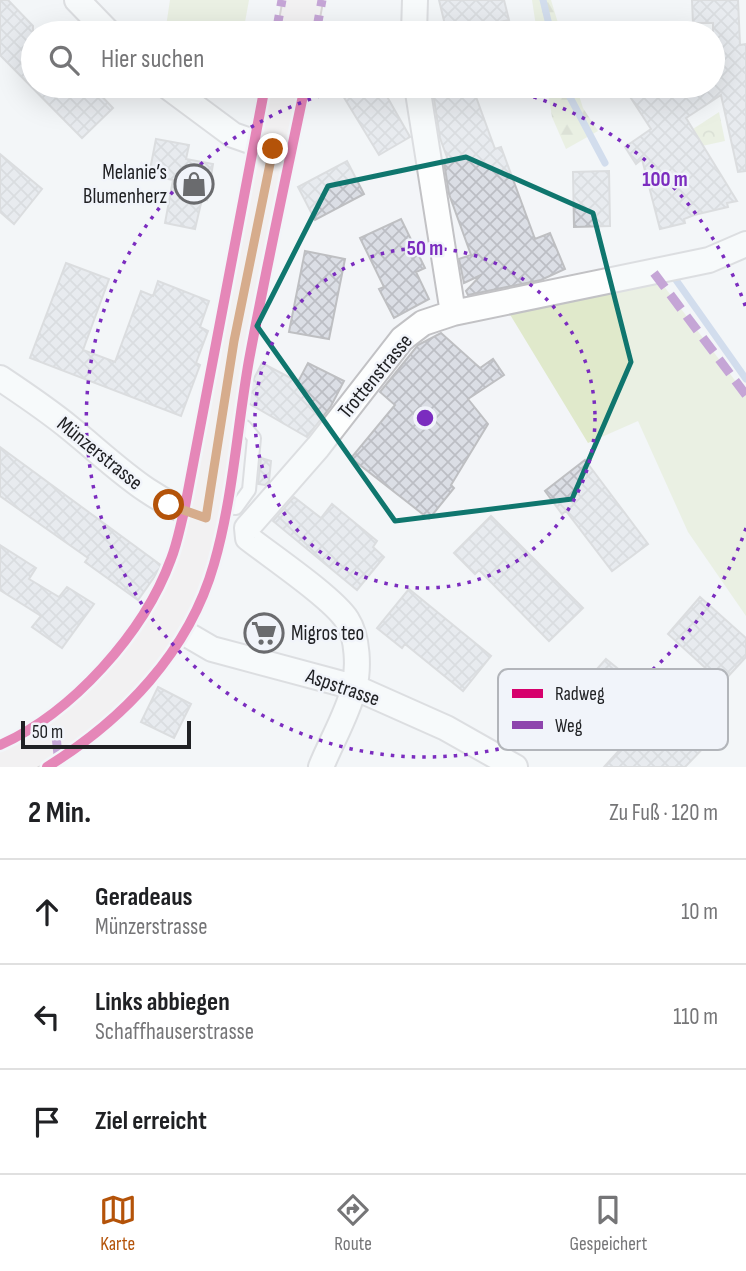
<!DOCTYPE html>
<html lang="de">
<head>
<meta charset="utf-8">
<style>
	body { margin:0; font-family:"Sofia Sans Condensed",sans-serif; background:#f6f6f6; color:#202124 }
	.scale { position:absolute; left:21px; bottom:18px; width:170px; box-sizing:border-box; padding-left:7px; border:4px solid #202124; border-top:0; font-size:19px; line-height:24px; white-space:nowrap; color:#202124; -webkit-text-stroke:5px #f1f4fa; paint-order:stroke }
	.stop { position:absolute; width:21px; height:21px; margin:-16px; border:5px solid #b45309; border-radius:50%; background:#fff }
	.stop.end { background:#b45309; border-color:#fff; box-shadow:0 2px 7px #0008 }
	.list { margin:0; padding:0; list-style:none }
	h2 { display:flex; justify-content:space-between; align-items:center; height:91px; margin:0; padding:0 28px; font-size:30px }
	h2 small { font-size:23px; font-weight:400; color:#757577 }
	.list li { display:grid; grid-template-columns:46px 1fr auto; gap:21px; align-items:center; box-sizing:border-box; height:105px; padding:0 28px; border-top:2px solid #e0e0e0 }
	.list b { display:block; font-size:26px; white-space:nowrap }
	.list p { margin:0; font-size:23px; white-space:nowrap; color:#757577 }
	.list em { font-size:23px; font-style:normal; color:#757577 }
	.icon { flex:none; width:38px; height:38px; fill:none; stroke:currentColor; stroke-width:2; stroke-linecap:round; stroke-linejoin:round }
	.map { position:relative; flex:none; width:746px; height:767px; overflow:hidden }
	.search { position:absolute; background:#fff; box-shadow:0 7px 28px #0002; left:21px; right:21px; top:21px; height:77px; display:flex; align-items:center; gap:18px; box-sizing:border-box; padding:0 24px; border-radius:38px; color:#757577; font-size:26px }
	.sheet { height:406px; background:#fff }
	nav { display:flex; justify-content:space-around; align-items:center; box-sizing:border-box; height:98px; border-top:2px solid #e0e0e0; background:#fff; font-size:19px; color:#757577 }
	nav a { display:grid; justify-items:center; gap:4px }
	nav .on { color:#b45309 }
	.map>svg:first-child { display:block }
</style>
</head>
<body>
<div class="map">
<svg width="746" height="767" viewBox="0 0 746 767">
	<defs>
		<pattern id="forest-firs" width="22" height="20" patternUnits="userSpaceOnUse" patternTransform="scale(1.75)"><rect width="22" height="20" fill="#e0e9cb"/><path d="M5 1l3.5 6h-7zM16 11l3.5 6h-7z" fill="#c0c8ae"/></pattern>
		<pattern id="park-crowns" width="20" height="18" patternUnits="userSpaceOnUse" patternTransform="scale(1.75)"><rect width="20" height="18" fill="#e0e9cb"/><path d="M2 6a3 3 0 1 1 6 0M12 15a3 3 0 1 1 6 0" fill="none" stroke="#c0c8ae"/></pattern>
		<pattern id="building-cross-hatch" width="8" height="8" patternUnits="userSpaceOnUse" patternTransform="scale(1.75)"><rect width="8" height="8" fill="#dbdee5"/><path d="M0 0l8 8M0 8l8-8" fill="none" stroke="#bcbec4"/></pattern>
	</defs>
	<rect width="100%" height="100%" fill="#f3f5f8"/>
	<!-- grass -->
	<path fill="#e0e9cb" d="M170 0H249L243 33H165Z
		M654 273 746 395V616L688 532 638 421 588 443 503 303Z"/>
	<!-- forest -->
	<path fill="url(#forest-firs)" d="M532 0H551L561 33H537Z
		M547 86H576L583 108 598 131 566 149 552 117Z"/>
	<!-- park -->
	<path fill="url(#park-crowns)" d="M719 112 725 141 702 146 693 129Z"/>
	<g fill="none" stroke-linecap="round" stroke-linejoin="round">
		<!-- stream -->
		<path stroke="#abbfe1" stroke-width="7" d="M543 0 551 33
			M564 86 605 163
			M676 280 746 379"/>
	</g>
	<!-- building -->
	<path fill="url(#building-cross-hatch)" stroke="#bebfc2" stroke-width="2" d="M0 0H8L33 26V86H92L113 108 82 138 0 55Z
		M439 0H504L509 20 447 33Z
		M692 0H738L740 45 746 44V171L738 172 721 95 686 118 737 201 727 203 728 207 694 215 684 219 685 223 660 229 642 159 636 164 625 147 651 129 627 92 636 86H713V23H693Z
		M337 86H381L410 137 379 155Z
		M432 86H472L495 149 501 147 535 239 550 233 565 269 541 280 468 295 466 291 481 275 464 283 459 259 471 255 449 194 444 162 448 160 440 138Z
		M156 139 189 145 186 159 213 164 207 200 202 199 195 229 165 223 173 180 149 175Z
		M0 154 42 189 14 224 0 212Z
		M347 161 364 194 315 220 298 187Z
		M609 171 610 226 574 227 573 172Z
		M401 219 425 268 416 272 429 299 394 318 379 289 384 287 360 238Z
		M305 251 345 259 329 339 289 332Z
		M66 263 109 279 83 350 115 362 141 291 153 296 158 281 209 301 200 327 208 331 196 363 200 365 181 416 30 358Z
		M441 333 480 368 493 359 504 375 468 399 488 424 451 485 454 488 429 519 351 458 395 405 380 392 418 345Z
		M262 363 298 382 308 363 344 381 331 406 307 437 248 403 250 386Z
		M0 447 162 566 138 600 85 562 88 558 0 496Z
		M261 458 271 461 269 481 265 485 258 484Z
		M585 460 648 544 612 571 566 511 562 514 545 491Z
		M294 497 321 518 332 504 377 541 373 547 384 557 357 590 273 521Z
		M491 516 583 608 549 641 479 570 475 574 454 553Z
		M0 545 36 568 29 579 59 597 67 587 94 604 62 648 32 627 41 616 0 590Z
		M409 589 491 656 463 691 405 644 402 648 377 628Z
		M700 597 746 638V657L722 683 668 634Z
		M606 659 664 706 669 701 710 741 685 767H604L624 745 584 711 577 718 563 707Z
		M158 687 191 704 174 738 141 722Z"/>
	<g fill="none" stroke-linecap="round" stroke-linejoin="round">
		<!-- service casing -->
		<g stroke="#c2c2c5" stroke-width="16">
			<path id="service" d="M212 506 236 508 249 490 254 438 245 427 225 424"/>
		</g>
		<!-- minor casing -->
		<g stroke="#c2c2c5" stroke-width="28">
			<path id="minor" d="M77 0 109 33
				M414 33 415 0
				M167 86 233 135 273 149
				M417 86 453 313
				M0 378C24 394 48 410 71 429 113 463 152 504 206 518
				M164 621 212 649 354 687 446 728 515 767
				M321 767C331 742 347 715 354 688 359 669 358 637 347 620 333 598 271 556 248 538L247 528 255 519 318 447 402 339 423 323 453 313 709 260 746 244"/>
		</g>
		<!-- primary casing -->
		<g stroke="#bbb0b0" stroke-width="42">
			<path id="primary" d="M297 33 303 0
				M0 764C94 722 169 644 199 544 219 478 223 408 235 340 250 255 268 170 286 86"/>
		</g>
		<!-- service -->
		<use href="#service" stroke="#fdfefe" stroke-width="12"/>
		<!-- minor -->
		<use href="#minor" stroke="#fdfefe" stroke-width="24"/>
		<!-- primary -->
		<use href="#primary" stroke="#f2eceb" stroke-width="38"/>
		<!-- quiet -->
		<path stroke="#8e44ad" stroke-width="9" stroke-dasharray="18 9" stroke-linecap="butt" d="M276 33 282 0
			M316 33 322 0
			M654 273 746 395
			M56 736 59 764"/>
		<!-- cycleway casing -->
		<g stroke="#f1f4fa" stroke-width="15">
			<path id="cycleway" d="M0 745C72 713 144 633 171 559 177 544 180 527 184 512L265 86
				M47 767C123 720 189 652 214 564 233 498 237 428 249 360 266 269 286 177 305 86"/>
		</g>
		<!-- cycleway -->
		<use href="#cycleway" stroke="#d6006c" stroke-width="10"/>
	</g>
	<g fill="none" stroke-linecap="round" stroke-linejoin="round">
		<!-- route -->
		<path stroke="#b45309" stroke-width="9" d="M169 505 206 518 234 341 273 149"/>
	</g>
	<!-- marked area -->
	<path d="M0 0H746V767H0ZM466 157 593 213 631 362 572 499 395 521 257 326 328 186Z" fill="#f3f5f8" fill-opacity=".55" fill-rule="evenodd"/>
	<path fill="none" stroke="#0f766e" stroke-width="5" stroke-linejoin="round" d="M466 157 593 213 631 362 572 499 395 521 257 326 328 186Z"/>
	<!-- distance rings -->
	<g fill="none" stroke="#7b2cbf" stroke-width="3.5" stroke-dasharray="3.5 7">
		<circle cx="425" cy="418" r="170"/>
		<path d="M746 528A339 339 0 1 1 357 86M493 86A339 339 0 0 1 746 308"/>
	</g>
	<!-- icons -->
	<defs>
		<g id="shop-ring" transform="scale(2.0125)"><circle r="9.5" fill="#f1f4fa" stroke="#6a6b6e" stroke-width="1.5"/><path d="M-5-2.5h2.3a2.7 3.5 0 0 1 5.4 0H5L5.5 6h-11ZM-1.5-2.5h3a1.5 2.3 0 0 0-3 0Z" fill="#6a6b6e"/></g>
		<g id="supermarket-ring" transform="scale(2.0125)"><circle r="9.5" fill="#f1f4fa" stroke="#6a6b6e" stroke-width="1.5"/><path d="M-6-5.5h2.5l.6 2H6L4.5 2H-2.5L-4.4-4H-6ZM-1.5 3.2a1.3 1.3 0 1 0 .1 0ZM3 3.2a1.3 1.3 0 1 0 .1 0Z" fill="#6a6b6e"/></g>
	</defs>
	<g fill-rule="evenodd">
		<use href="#shop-ring" x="194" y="184"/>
		<use href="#supermarket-ring" x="264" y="633"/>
	</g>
	<g text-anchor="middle" stroke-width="5" stroke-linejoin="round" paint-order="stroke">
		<!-- poi labels -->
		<g font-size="21" fill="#202124" stroke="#f1f4fa" text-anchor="end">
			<text x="167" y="179">Melanie’s<tspan x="167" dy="24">Blumenherz</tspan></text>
			<text x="291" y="640" text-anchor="start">Migros teo</text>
		</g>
		<!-- street labels -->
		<g font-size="21" fill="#202124" stroke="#f1f4fa">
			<text transform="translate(375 376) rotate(-50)" y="7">Trottenstrasse</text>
			<text transform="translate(100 453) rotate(39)" y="7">Münzerstrasse</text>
			<text transform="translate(343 687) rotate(19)" y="7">Aspstrasse</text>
		</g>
	</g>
	<!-- legend -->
	<rect x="498" y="669" width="230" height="81" rx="10" fill="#f1f4fa" stroke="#b2b5ba" stroke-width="2"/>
	<rect x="512" y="689" width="31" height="9" fill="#d6006c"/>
	<rect x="512" y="721" width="31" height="8" fill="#8e44ad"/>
	<g font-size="19" fill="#202124">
		<text x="555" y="700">Radweg</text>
		<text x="555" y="732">Weg</text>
	</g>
	<circle cx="425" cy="418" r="10" fill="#7b2cbf" stroke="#f1f4fa" stroke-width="3.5"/>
	<g font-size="21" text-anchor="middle" font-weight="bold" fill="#7b2cbf" stroke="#f1f4fa" stroke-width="5" stroke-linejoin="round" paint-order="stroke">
		<text x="665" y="186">100 m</text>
		<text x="425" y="255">50 m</text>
	</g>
</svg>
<div class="scale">50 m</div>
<div class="stop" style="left:169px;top:505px"></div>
<div class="stop end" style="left:273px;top:149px"></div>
<div class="search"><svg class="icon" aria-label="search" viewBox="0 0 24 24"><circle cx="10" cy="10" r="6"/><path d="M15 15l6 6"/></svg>Hier suchen</div>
</div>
<section class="sheet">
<h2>2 Min.<small>Zu Fuß · 120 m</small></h2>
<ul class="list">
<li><svg class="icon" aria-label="ahead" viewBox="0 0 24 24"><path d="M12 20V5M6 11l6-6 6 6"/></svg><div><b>Geradeaus</b><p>Münzerstrasse</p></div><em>10 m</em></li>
<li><svg class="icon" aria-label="left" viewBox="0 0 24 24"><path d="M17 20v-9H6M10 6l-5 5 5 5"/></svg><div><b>Links abbiegen</b><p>Schaffhauserstrasse</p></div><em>110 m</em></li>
<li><svg class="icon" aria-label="arrive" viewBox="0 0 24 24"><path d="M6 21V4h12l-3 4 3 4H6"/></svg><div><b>Ziel erreicht</b></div></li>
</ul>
</section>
<nav>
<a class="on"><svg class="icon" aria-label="map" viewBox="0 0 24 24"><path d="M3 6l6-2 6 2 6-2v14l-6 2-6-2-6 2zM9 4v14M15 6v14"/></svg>Karte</a>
<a><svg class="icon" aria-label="directions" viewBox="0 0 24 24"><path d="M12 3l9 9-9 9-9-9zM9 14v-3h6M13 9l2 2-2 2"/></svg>Route</a>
<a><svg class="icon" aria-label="saved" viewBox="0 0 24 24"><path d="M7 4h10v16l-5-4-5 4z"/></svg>Gespeichert</a>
</nav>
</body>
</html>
